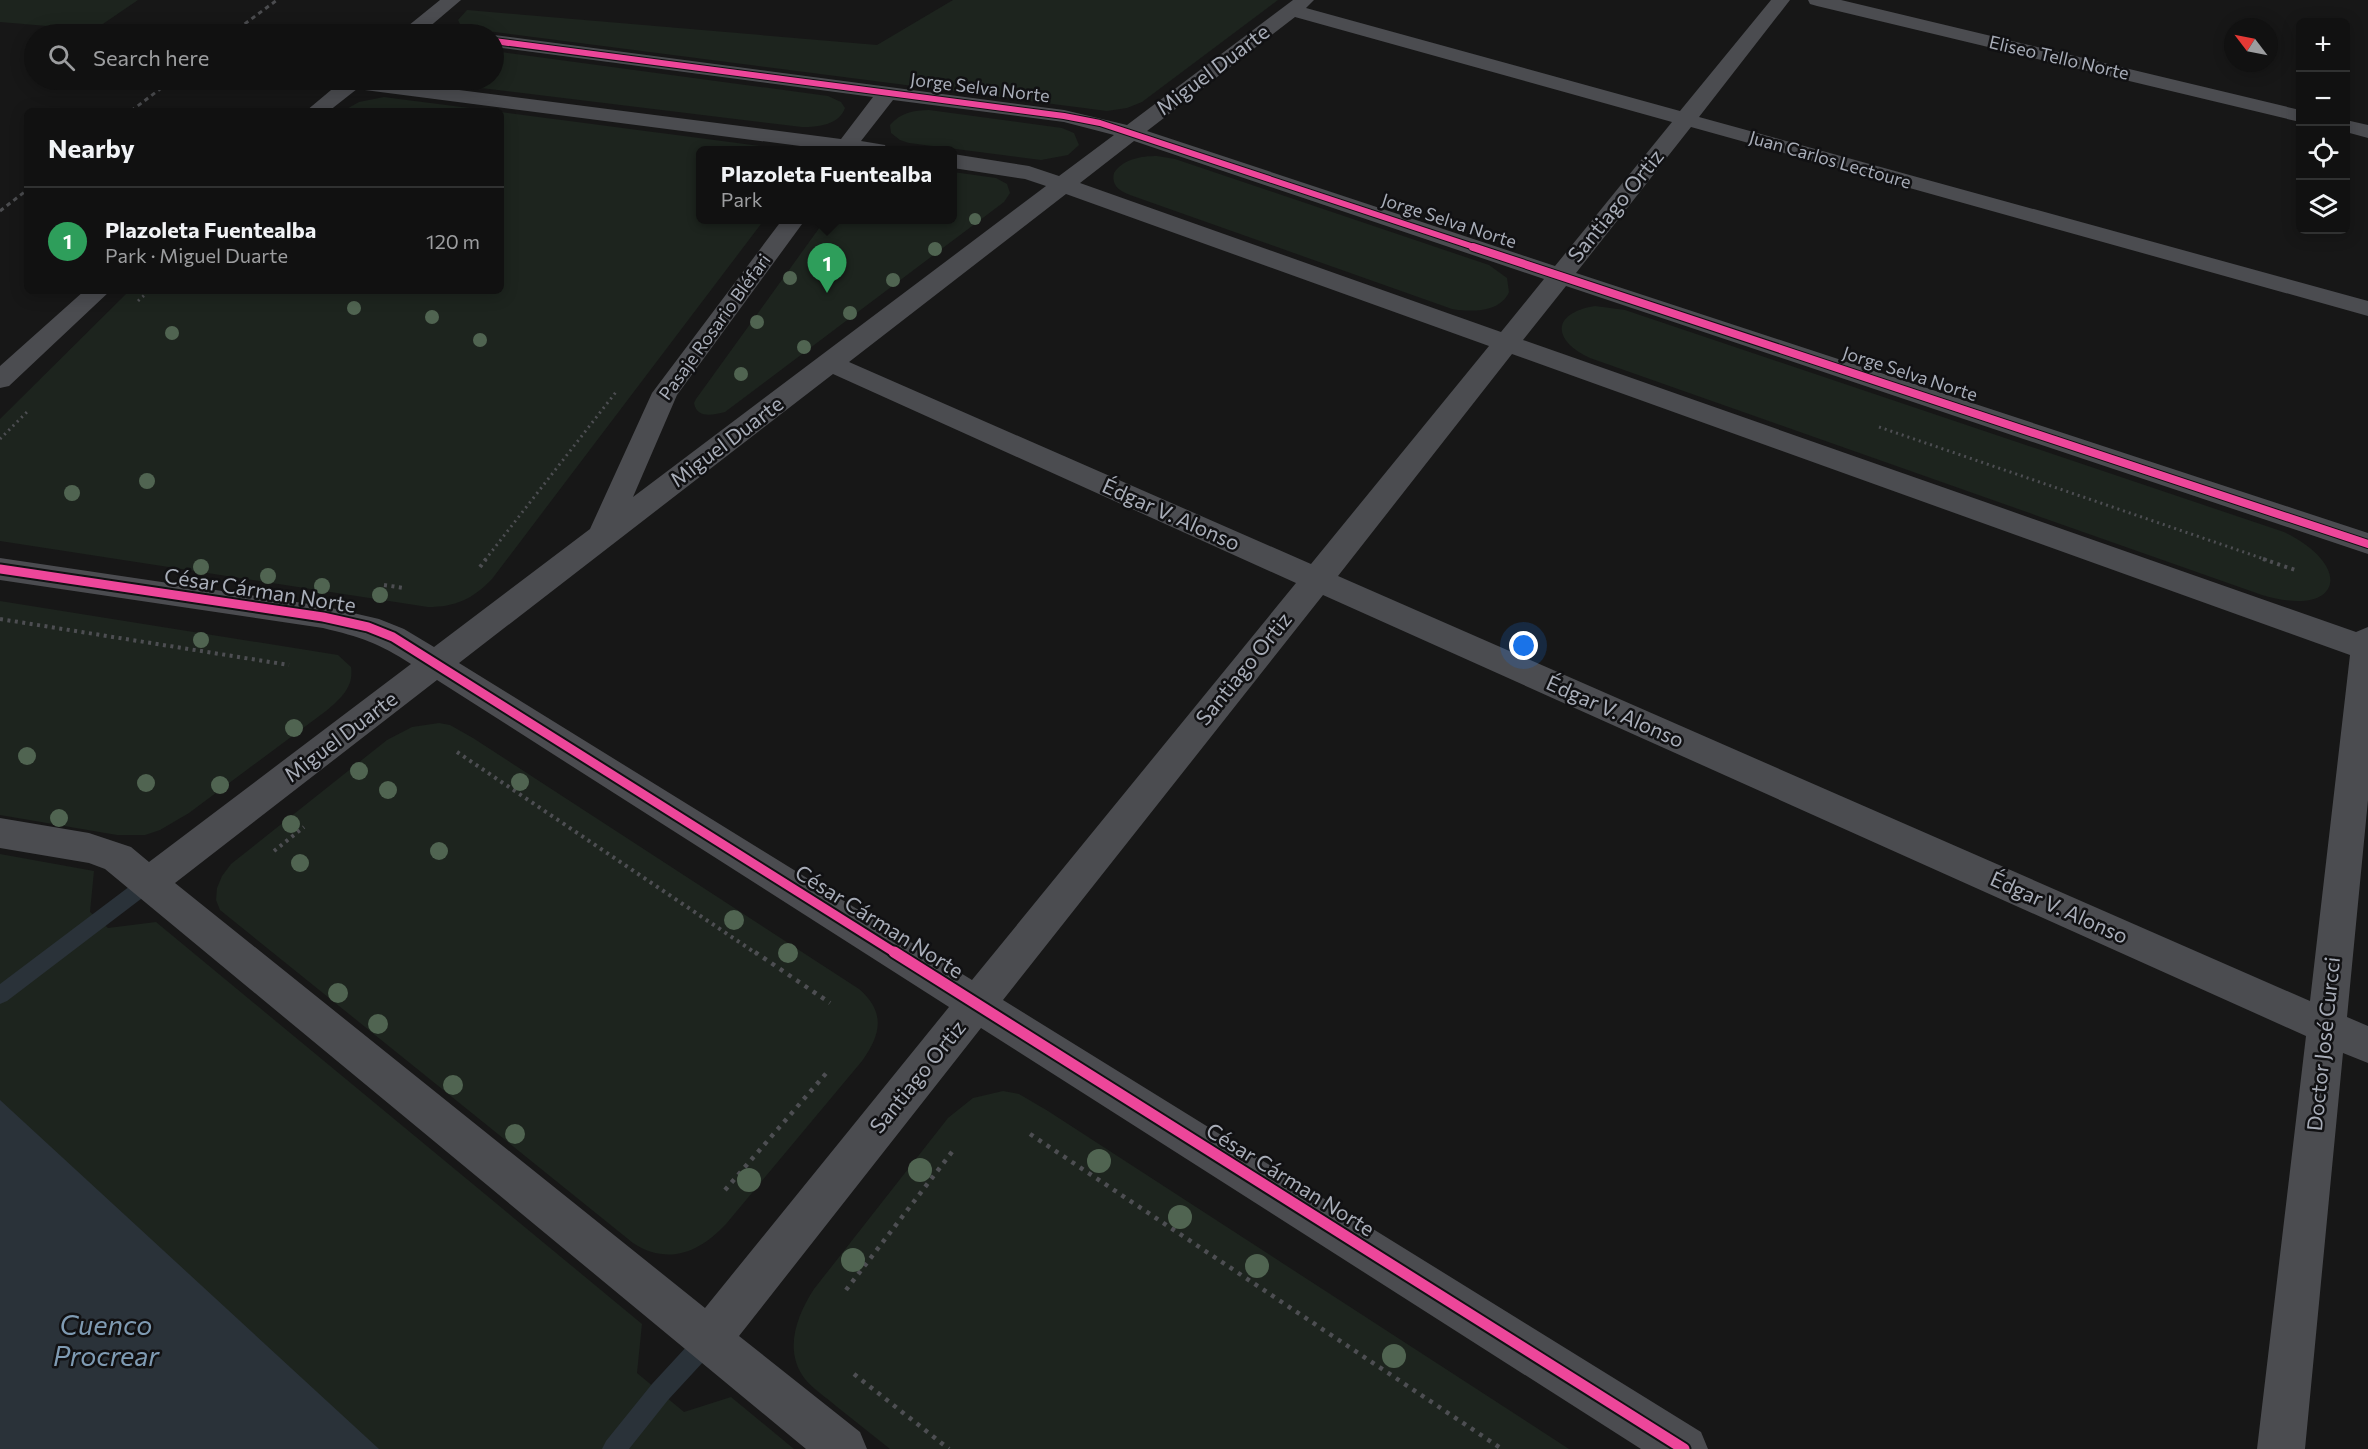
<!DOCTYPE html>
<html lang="en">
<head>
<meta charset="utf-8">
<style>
	body { margin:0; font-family:Commissioner,sans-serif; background:#1a1a1a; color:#f1f3f6 }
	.controls { position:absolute; right:18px; top:18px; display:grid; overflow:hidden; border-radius:9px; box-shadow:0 3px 15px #0003 }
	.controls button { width:54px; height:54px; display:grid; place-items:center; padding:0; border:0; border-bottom:2px solid #303131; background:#111; color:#f1f3f6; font:30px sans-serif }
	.compass { position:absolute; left:2224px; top:18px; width:54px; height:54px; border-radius:50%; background:#111; box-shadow:0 3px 15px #0003; rotate:302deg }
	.you { position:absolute; left:1524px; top:646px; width:21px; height:21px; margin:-15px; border:4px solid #fff; border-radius:50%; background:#1a73e8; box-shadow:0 0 0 9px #1a73e833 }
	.badge { display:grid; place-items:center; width:39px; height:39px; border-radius:50%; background:#757880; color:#fff; font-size:20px; font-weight:700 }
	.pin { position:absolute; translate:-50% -50px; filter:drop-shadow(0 2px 3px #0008) }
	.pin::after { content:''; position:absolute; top:32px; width:21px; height:18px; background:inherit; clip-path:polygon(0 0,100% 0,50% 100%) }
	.popup { position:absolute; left:696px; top:146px; width:261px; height:78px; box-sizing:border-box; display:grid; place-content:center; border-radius:9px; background:#111; filter:drop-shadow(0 2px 4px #0005); font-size:20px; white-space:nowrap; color:#9c9d9f }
	.popup b { font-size:22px; color:#f1f3f6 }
	.popup::after { content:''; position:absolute; left:50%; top:100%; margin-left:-12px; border:12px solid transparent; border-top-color:#111 }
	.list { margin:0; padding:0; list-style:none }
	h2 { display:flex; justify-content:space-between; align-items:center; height:78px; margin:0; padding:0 24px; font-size:26px }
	h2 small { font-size:20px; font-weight:400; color:#9c9d9f }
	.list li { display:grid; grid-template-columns:39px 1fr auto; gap:18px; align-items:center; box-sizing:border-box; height:108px; padding:0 24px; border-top:2px solid #303131 }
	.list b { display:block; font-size:22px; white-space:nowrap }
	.list p { margin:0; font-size:20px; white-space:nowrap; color:#9c9d9f }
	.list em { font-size:20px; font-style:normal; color:#9c9d9f }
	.icon { flex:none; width:33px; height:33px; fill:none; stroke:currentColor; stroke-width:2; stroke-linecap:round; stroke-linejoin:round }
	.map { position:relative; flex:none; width:2368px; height:1449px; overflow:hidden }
	.search { position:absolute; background:#111; box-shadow:0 3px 15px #0003; left:24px; top:24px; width:480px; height:66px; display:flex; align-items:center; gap:15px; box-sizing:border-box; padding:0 21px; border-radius:33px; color:#9c9d9f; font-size:22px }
	.panel { position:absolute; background:#111; box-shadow:0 3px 15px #0003; left:24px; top:108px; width:480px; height:186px; border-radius:9px }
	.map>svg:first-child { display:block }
</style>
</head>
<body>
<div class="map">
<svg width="2368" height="1449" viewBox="0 0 2368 1449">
	<rect width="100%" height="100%" fill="#171717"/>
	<!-- green -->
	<path fill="#1d241e" d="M0 0H138L94 30 0 22Z
		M953 0H1278L1142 102 1127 108 1107 111 472 29 461 26 458 20 467 10 877 45Z
		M494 51 828 96 841 102 845 108C839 125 818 127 802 127L415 80H494Z
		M384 97 399 99 493 111H343L359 102Z
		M929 110 1062 128 1074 133 1079 145 1068 155 1041 160 909 143 900 140 891 133 890 125C900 113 914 110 929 110Z
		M501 112 790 150H701V220H764L492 579C473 599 455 607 428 607L0 541V419L129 291H501Z
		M1157 156 1175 159 1489 265 1507 278 1509 292C1500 313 1471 312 1452 309L1130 195C1119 191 1111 185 1114 173 1123 159 1141 156 1157 156Z
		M953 172 996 178 1007 184 1010 193 1004 202 725 412C713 415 697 419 694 403L696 399 825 220H953Z
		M1595 306 1625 310 2284 532C2355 566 2342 619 2262 595L1590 358C1552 341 1551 313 1595 306Z
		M0 601 338 655 351 667C354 687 341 698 326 711L189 813 160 830 145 835H117L0 815Z
		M439 723 450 725 473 738 859 989C886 1012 881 1035 862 1061L726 1224C700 1252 668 1266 633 1243L220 910 216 900 217 888 222 876 231 864 387 740 412 727Z
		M0 854 94 871 90 912 108 928 156 922 642 1324 637 1373 684 1412 731 1397 794 1449H0Z
		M1003 1091 1019 1094 1048 1111 1569 1449H890C872 1435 854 1420 836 1406 826 1397 814 1390 805 1379 783 1351 797 1315 814 1289L948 1118 973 1098Z"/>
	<!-- water -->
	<path fill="#2a3239" d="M0 1100 379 1449H0Z"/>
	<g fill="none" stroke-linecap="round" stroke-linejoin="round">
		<!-- stream -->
		<path fill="#2a3239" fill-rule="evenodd" d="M148 875 154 877 157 883 154 889 7 1001 0 1004V984L142 877Z
			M708 1329 716 1332 719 1340 716 1348 668 1400 629 1449H602L606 1441 652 1384 700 1332Z"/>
		<!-- path-far2 -->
		<path stroke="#4d4e52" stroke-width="3" stroke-dasharray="2 4" stroke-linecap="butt" d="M138 301 149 291
			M1879 427 2267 560
			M0 439 27 412
			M485 560 616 392"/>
		<!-- path-far1 -->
		<path stroke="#4d4e52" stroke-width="4" stroke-dasharray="3 4.5" stroke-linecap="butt" d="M2263 559 2298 571
			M480 567 486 559
			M384 585 404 588
			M0 619 289 665
			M457 752 757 954
			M274 851 304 827"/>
		<!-- path -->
		<path stroke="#4d4e52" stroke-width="4.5" stroke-dasharray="4 6" stroke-linecap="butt" d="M755 952 830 1003
			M1030 1134 1502 1449
			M725 1190 829 1070
			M846 1290 955 1148
			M854 1374 949 1449"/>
		<!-- minor -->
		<path fill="#4b4c50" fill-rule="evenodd" d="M440 0H461L421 34H401L403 30Z
			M1293 0H1314L1306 8 1680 111 1771 0H1790L1699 117 2368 301V316L1691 127 1576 273 2368 533V554L1566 286 1523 340 2356 632 2368 627V800L2347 1017 2368 1026V1063L2343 1053 2305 1449H2257L2306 1036 1323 595 1003 1000 1701 1432 1708 1449H1641L981 1028 739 1336 860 1432 867 1449H806L105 869 89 863 0 848V818L89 833 131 847 149 862 411 664C379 643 360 637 323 628L0 580V558L323 606 379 619 404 629 434 647 590 529 652 393 782 220H805L677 395 633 497 1046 186 1025 179 953 168V154L1029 166 1059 176 1114 135 1064 122 893 100 861 141 885 145 887 150H831L357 89 329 111H306L343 80H381L841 139 873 97 494 47V35L1064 110 1127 125ZM1295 17 1672 122 1555 266 1147 131ZM1134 141 1544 279 1501 332 1080 183ZM1066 194 1489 346 1311 564 849 362ZM1512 354 2350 655 2310 1001 1338 576ZM833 374 1296 583 972 980 459 663ZM437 680 949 1007 705 1308 175 883Z
			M1808 0H1841L2300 110V122L1817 6 1810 4Z
			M2346 120 2368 125V138L2346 132Z
			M84 291H110L9 386 0 388V366Z"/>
		<!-- rail -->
		<path stroke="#4b4c4f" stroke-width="3" stroke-dasharray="4.5 4" stroke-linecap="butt" d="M231 34 277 0
			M131 111 172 80
			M0 211 27 190"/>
		<!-- cycleway-far3 casing -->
		<g stroke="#111113" stroke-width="8">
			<path id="cycleway-far3" d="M494 41 1064 116 1100 123 1477 248"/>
		</g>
		<!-- cycleway-far2 casing -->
		<g stroke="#111113" stroke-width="10">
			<path id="cycleway-far2" d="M1473 247 2368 544"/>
		</g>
		<!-- cycleway-far1 casing -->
		<g stroke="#111113" stroke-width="13">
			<path id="cycleway-far1" d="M0 569 323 617 368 627 393 637 897 954"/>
		</g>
		<!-- cycleway casing -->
		<g stroke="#111113" stroke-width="15">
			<path id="cycleway" d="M894 952 1684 1449"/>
		</g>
		<!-- cycleway-far3 -->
		<use href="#cycleway-far3" stroke="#ed469a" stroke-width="6"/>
		<!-- cycleway-far2 -->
		<use href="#cycleway-far2" stroke="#ed469a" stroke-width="8"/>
		<!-- cycleway-far1 -->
		<use href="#cycleway-far1" stroke="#ed469a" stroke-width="9"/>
		<!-- cycleway -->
		<use href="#cycleway" stroke="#ed469a" stroke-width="11"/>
	</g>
	<!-- trees -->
	<g fill="#506451">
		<circle cx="975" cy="219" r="6"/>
		<circle cx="935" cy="249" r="7"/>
		<circle cx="790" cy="278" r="7"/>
		<circle cx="893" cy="280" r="7"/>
		<circle cx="354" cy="308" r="7"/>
		<circle cx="850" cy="313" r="7"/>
		<circle cx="432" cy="317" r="7"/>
		<circle cx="757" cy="322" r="7"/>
		<circle cx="172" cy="333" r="7"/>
		<circle cx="480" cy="340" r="7"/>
		<circle cx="804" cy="347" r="7"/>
		<circle cx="741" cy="374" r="7"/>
		<circle cx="147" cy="481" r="8"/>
		<circle cx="72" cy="493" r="8"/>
		<circle cx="201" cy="567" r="8"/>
		<circle cx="268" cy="576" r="8"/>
		<circle cx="322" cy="586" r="8"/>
		<circle cx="380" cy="595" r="8"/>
		<circle cx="201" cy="640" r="8"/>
		<circle cx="294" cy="728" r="9"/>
		<circle cx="27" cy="756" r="9"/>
		<circle cx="359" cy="771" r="9"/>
		<circle cx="520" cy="782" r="9"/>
		<circle cx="146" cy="783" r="9"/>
		<circle cx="220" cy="785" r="9"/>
		<circle cx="388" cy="790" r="9"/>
		<circle cx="59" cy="818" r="9"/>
		<circle cx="291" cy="824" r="9"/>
		<circle cx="439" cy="851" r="9"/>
		<circle cx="300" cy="863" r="9"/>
		<circle cx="734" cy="920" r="10"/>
		<circle cx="788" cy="953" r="10"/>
		<circle cx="338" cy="993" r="10"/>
		<circle cx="378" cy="1024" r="10"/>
		<circle cx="453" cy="1085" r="10"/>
		<circle cx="515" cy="1134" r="10"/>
		<circle cx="1099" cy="1161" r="12"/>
		<circle cx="920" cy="1170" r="12"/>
		<circle cx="749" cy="1180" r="12"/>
		<circle cx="1180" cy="1217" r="12"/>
		<circle cx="853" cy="1260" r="12"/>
		<circle cx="1257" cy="1266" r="12"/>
		<circle cx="1394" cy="1356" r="12"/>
	</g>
	<g text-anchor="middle" stroke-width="5" stroke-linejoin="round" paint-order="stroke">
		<!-- far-street labels -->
		<g font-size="18" fill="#a8adb8" stroke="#111113">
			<text transform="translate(2059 58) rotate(13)" y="6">Eliseo Tello Norte</text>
			<text transform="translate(980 88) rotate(7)" y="6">Jorge Selva Norte</text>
			<text transform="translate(1830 160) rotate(16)" y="6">Juan Carlos Lectoure</text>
			<text transform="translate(1449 221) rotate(18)" y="6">Jorge Selva Norte</text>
			<text transform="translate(715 327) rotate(-54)" y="6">Pasaje Rosario Bléfari</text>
			<text transform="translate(1910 374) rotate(18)" y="6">Jorge Selva Norte</text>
		</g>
		<!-- street labels -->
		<g font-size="21" fill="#a8adb8" stroke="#111113">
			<text transform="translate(1213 70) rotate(-37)" y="7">Miguel Duarte</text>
			<text transform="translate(1616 206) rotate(-51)" y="7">Santiago Ortiz</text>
			<text transform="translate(727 442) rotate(-37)" y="7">Miguel Duarte</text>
			<text transform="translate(1171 515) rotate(24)" y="7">Édgar V. Alonso</text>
			<text transform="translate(260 591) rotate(9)" y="7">César Cárman Norte</text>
			<text transform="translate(1244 669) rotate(-51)" y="7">Santiago Ortiz</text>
			<text transform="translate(1615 712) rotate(24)" y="7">Édgar V. Alonso</text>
			<text transform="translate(341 737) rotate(-37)" y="7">Miguel Duarte</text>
			<text transform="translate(2059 908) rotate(24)" y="7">Édgar V. Alonso</text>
			<text transform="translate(879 922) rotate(32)" y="7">César Cárman Norte</text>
			<text transform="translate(2324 1044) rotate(-84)" y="7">Doctor José Curcci</text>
			<text transform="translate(918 1077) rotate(-51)" y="7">Santiago Ortiz</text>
			<text transform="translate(1290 1180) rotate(32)" y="7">César Cárman Norte</text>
		</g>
		<!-- near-water labels -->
		<g font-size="27" font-style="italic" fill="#7f9bb3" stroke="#111113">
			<text x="106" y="1335">Cuenco<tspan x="106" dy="31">Procrear</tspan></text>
		</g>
	</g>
</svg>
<div class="controls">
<button>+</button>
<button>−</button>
<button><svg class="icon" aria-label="locate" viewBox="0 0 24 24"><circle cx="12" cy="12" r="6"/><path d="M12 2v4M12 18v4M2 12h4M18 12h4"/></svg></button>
<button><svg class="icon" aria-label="layers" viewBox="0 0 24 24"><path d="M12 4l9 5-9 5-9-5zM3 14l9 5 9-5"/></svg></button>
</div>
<svg class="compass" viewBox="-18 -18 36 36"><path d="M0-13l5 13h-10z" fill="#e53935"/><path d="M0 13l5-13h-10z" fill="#9c9d9f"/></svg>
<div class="you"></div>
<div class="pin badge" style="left:827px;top:293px;background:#2e9e5b">1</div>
<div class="popup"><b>Plazoleta Fuentealba</b>Park</div>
<div class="search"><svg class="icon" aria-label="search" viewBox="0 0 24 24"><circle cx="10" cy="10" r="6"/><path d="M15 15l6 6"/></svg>Search here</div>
<section class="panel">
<h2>Nearby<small></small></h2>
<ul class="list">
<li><span class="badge" style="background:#2e9e5b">1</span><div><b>Plazoleta Fuentealba</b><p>Park · Miguel Duarte</p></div><em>120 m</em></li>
</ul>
</section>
</div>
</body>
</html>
